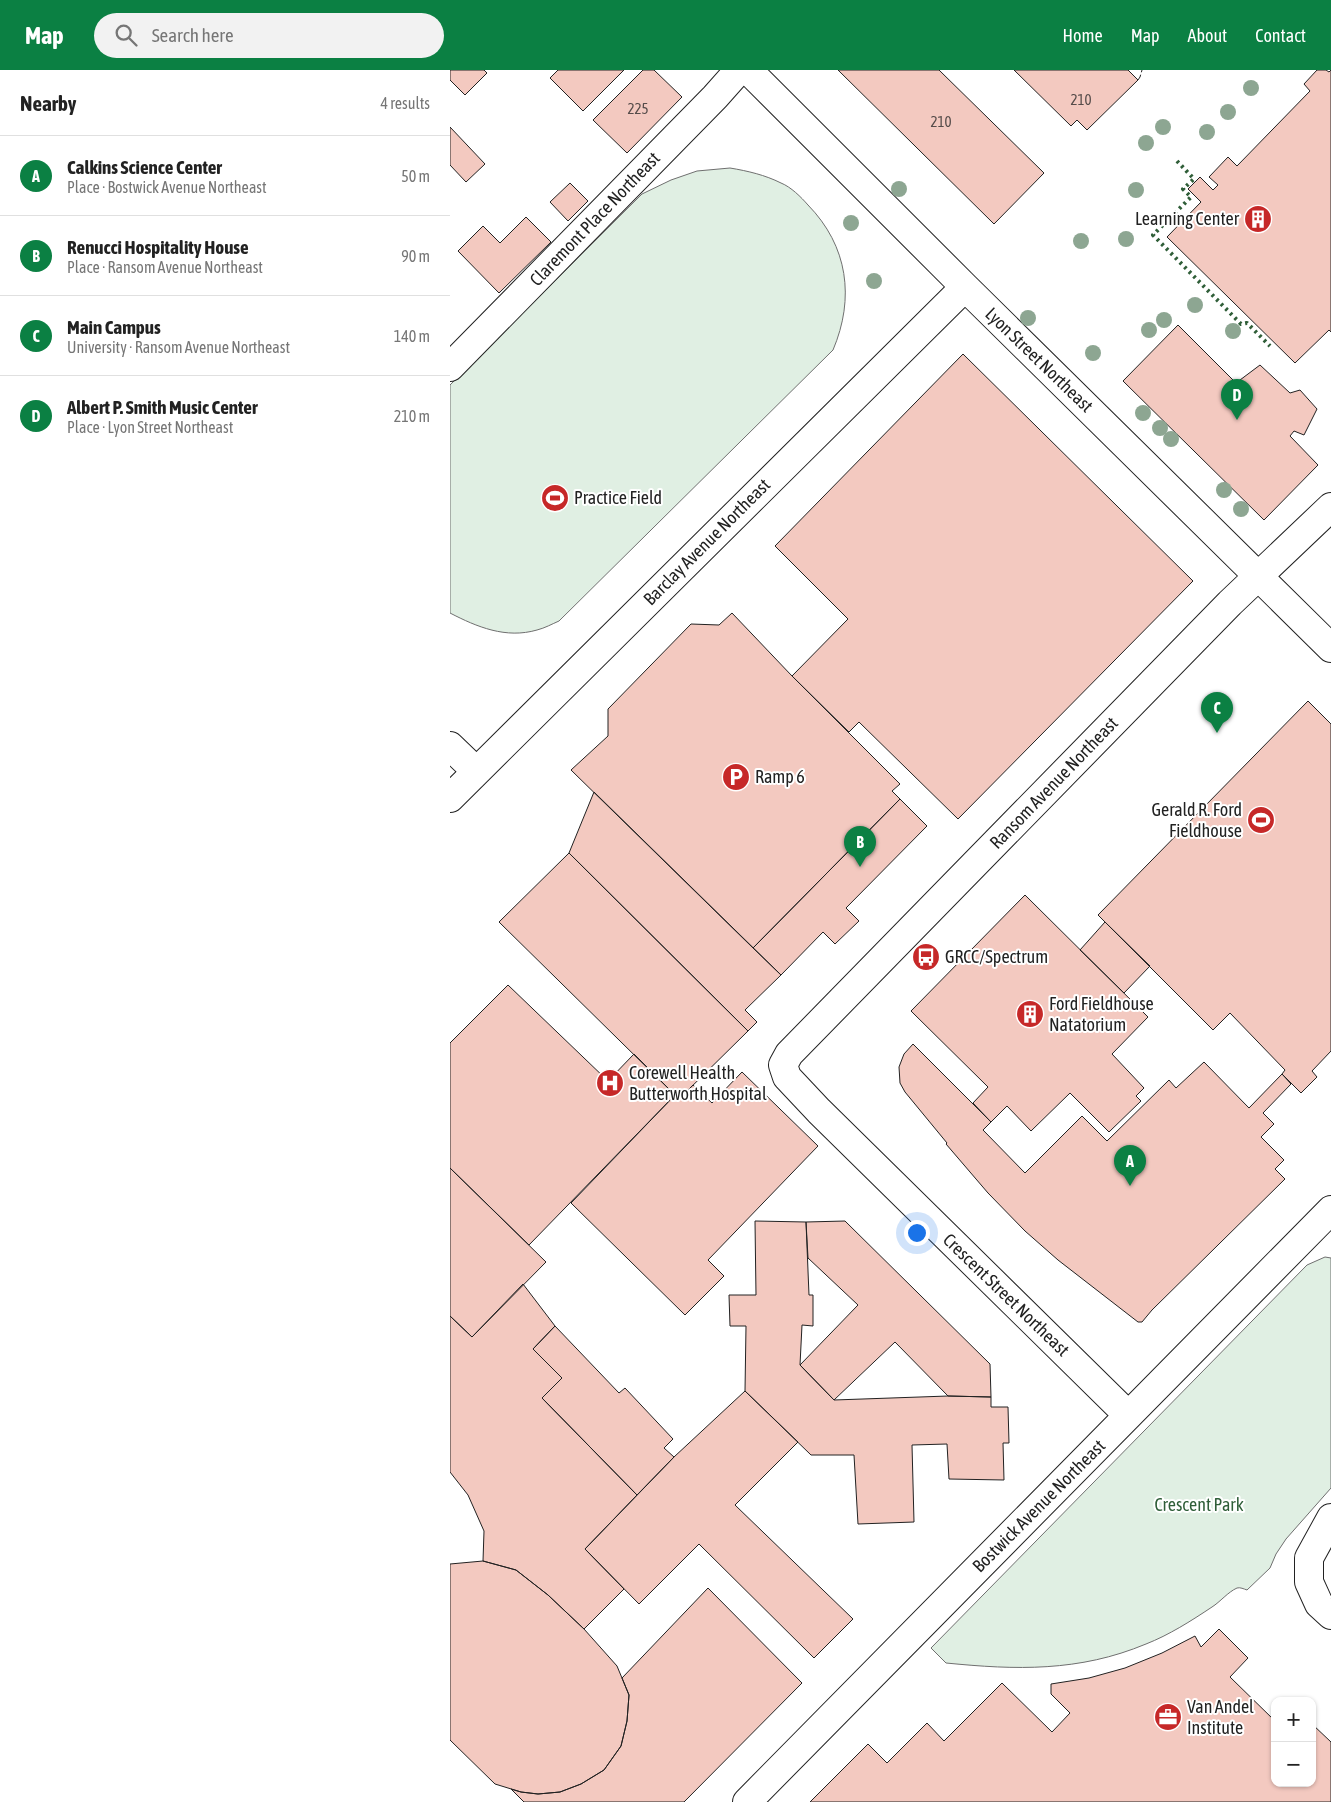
<!DOCTYPE html>
<html lang="en">
<head>
<meta charset="utf-8">
<style>
	body { margin:0; font-family:"Asap Condensed",sans-serif; background:#f2f2f2; color:#222 }
	.controls { position:absolute; right:15px; bottom:15px; display:grid; overflow:hidden; border-radius:10px; box-shadow:0 1px 4px #0004 }
	.controls button { width:45px; height:45px; display:grid; place-items:center; padding:0; border:0; border-bottom:1px solid #e0e0e0; background:#fff; color:#222; font:25px sans-serif }
	.you { position:absolute; left:466px; top:1162px; width:18px; height:18px; margin:-12px; border:4px solid #fff; border-radius:50%; background:#1a73e8; box-shadow:0 0 0 8px #1a73e833 }
	.badge { display:grid; place-items:center; width:32px; height:32px; border-radius:50%; background:#0b8043; color:#fff; font-size:16px; font-weight:700 }
	.pin { position:absolute; translate:-50% -41px; filter:drop-shadow(0 1px 2px #0008) }
	.pin::after { content:''; position:absolute; top:26px; width:18px; height:15px; background:inherit; clip-path:polygon(0 0,100% 0,50% 100%) }
	.list { margin:0; padding:0; list-style:none }
	h2 { display:flex; justify-content:space-between; align-items:center; height:65px; margin:0; padding:0 20px; font-size:21px }
	h2 small { font-size:16px; font-weight:400; color:#767676 }
	.list li { display:grid; grid-template-columns:32px 1fr auto; gap:15px; align-items:center; box-sizing:border-box; height:80px; padding:0 20px; border-top:1px solid #e0e0e0 }
	.list b { display:block; font-size:19px; white-space:nowrap }
	.list p { margin:0; font-size:16px; white-space:nowrap; color:#767676 }
	.list em { font-size:16px; font-style:normal; color:#767676 }
	.icon { flex:none; width:28px; height:28px; fill:none; stroke:currentColor; stroke-width:2; stroke-linecap:round; stroke-linejoin:round }
	.map { position:relative; flex:none; width:881px; height:1732px; overflow:hidden }
	header { display:flex; align-items:center; gap:30px; box-sizing:border-box; height:70px; padding:0 25px; background:#0b8043; color:#fff }
	header strong { font-size:24px }
	nav { display:flex; gap:28px; margin-inline-start:auto; font-size:18px }
	.search { width:350px; height:45px; background:#f2f2f2; display:flex; align-items:center; gap:12px; box-sizing:border-box; padding:0 18px; border-radius:28px; color:#767676; font-size:19px }
	main { display:flex }
	aside { flex:1; background:#fff }
	.map>svg:first-child { display:block }
</style>
</head>
<body>
<header>
<strong>Map</strong>
<div class="search"><svg class="icon" aria-label="search" viewBox="0 0 24 24"><circle cx="10" cy="10" r="6"/><path d="M15 15l6 6"/></svg>Search here</div>
<nav><a>Home</a><a>Map</a><a>About</a><a>Contact</a></nav>
</header>
<main>
<aside>
<h2>Nearby<small>4 results</small></h2>
<ul class="list">
<li><span class="badge">A</span><div><b>Calkins Science Center</b><p>Place · Bostwick Avenue Northeast</p></div><em>50 m</em></li>
<li><span class="badge">B</span><div><b>Renucci Hospitality House</b><p>Place · Ransom Avenue Northeast</p></div><em>90 m</em></li>
<li><span class="badge">C</span><div><b>Main Campus</b><p>University · Ransom Avenue Northeast</p></div><em>140 m</em></li>
<li><span class="badge">D</span><div><b>Albert P. Smith Music Center</b><p>Place · Lyon Street Northeast</p></div><em>210 m</em></li>
</ul>
</aside>
<div class="map">
<svg width="881" height="1732" viewBox="0 0 881 1732">
	<rect width="100%" height="100%" fill="#fff"/>
	<!-- green -->
	<path fill="#e0efe3" stroke="#6f6f6f" d="M280 98C298 101 315 105 331 113 341 117 351 127 358 135 398 176 405 228 383 280L109 551C102 554 95 558 87 560 56 569 27 557 0 543V315L192 124 221 110 247 101Z
		M875 1187 881 1188V1418L836 1469 826 1484 820 1498 797 1520C794 1519 790 1517 787 1518 778 1522 770 1532 762 1537 741 1551 719 1565 696 1574 629 1602 566 1600 496 1593L481 1578 857 1195Z"/>
	<!-- building -->
	<path fill="#f3c9c0" stroke="#222" d="M0 0H34L37 3 15 25 0 10Z
		M108 0H174L133 41 100 8Z
		M193 0H204L232 27 177 83 143 50Z
		M388 0H489L594 103 544 154Z
		M564 0H678L688 10 637 60 627 50 621 56Z
		M867 0H876L879 2 881 0V262L879 260 845 293 717 167 751 132 738 119 750 107 763 120 768 115 759 107 778 87 787 96 860 21 854 14Z
		M0 57 35 94 16 112 0 95Z
		M120 113 138 131 118 151 100 132Z
		M76 147 101 172 49 223 8 181 33 156 50 173Z
		M728 255 786 313 810 295 840 323 850 320 867 339 854 365 844 361 840 366 868 395 814 450 673 311Z
		M513 284 743 511 508 749 409 652 399 662 342 606 398 549 325 476Z
		M282 543 342 606 450 714 442 721 450 729 303 878 121 700 158 666V639L241 554 269 555Z
		M858 631 881 654V981L862 1001 867 1007 851 1023 832 1004 835 1000 780 943 763 960 648 845Z
		M144 722 331 905 295 940 307 952 298 961 119 783Z
		M450 729 477 756 396 838 409 851 385 874 373 862 331 905 303 878Z
		M119 783 298 961 229 1029 49 852Z
		M575 825 698 947 662 984 694 1018 686 1026 691 1031 659 1062 620 1023 581 1061 557 1036 541 1052 523 1033 538 1017 461 941Z
		M655 852 700 896 674 923 630 880Z
		M58 915 158 1011 184 984 225 1025 79 1175 0 1098V973Z
		M463 974 541 1052 533 1060 575 1103 632 1046 657 1071 719 1010 726 1018 754 992 799 1038 832 1004 841 1014 813 1043 824 1054 811 1067 834 1090 825 1099 835 1109 702 1240 692 1252H688L608 1190 575 1161 538 1123 496 1074 497 1073 455 1022 450 1013 449 997 454 984Z
		M292 1002 368 1076 258 1190 274 1206 235 1245 121 1133 225 1025 229 1029 243 1015 262 1033Z
		M0 1098 96 1192 22 1267 0 1246Z
		M305 1151 356 1152 359 1225H363V1256L352 1255 350 1295 384 1330 498 1326 541 1327V1337H558L559 1373H553L554 1410 499 1409 497 1374 462 1375 464 1452 408 1454 404 1385H361L295 1321 296 1256H280L279 1225H306Z
		M395 1151 540 1294 541 1327 498 1326 445 1272 384 1330 350 1295 408 1235 358 1188 356 1152Z
		M73 1214 105 1256 83 1279 112 1308 92 1328 187 1425 135 1479 174 1519 134 1559 98 1525 66 1500 33 1491 34 1461 18 1425 0 1402V1246L22 1267Z
		M105 1256 169 1323 175 1318 223 1369 214 1378 224 1387 187 1425 92 1328 112 1308 83 1279Z
		M295 1321 348 1372 285 1435 403 1549 364 1588 249 1474 189 1534 135 1479 224 1387Z
		M33 1491 66 1500 98 1525 134 1559 167 1596 179 1625 177 1651 171 1676 154 1700 131 1714 110 1722 88 1724 71 1722 45 1714 0 1670V1494Z
		M258 1518 352 1613 234 1732H74L61 1719 71 1722 88 1724 110 1722 131 1714 154 1700 171 1676 177 1651 179 1625 172 1608Z
		M769 1559 798 1588 780 1607 825 1651V1713H862V1654L881 1672V1732H360L418 1674 437 1693 477 1653 494 1671 552 1613 602 1662 620 1643 601 1624V1614L639 1608 675 1598 712 1583 745 1566 751 1577Z"/>
	<g fill="none" stroke-linecap="round" stroke-linejoin="round">
		<!-- minor casing -->
		<g stroke="#222" stroke-width="30">
			<path id="minor" d="M298 0 515 217 881 578
				M0 297 265 27 289 0
				M0 676 26 701
				M0 728 515 217
				M678 1345 369 1041 337 1007 333 995 339 984 780 533 881 437
				M881 1448 859 1488V1512L869 1534 881 1545
				M297 1732 881 1140"/>
		</g>
		<!-- minor -->
		<use href="#minor" stroke="#fff" stroke-width="28"/>
		<!-- hedge -->
		<path stroke="#2f5e38" stroke-width="4" stroke-dasharray="2.5 4" stroke-linecap="butt" d="M727 91 744 109 733 119 741 127 703 165 791 254 797 253 820 276"/>
		<!-- fence -->
		<path stroke="#222" stroke-width="1" stroke-dasharray="6 2.5" stroke-linecap="butt" d="M688 10 690 7 692 0"/>
	</g>
	<!-- trees -->
	<g fill="#8da692">
		<circle cx="801" cy="18" r="8"/>
		<circle cx="778" cy="42" r="8"/>
		<circle cx="713" cy="57" r="8"/>
		<circle cx="757" cy="62" r="8"/>
		<circle cx="696" cy="73" r="8"/>
		<circle cx="449" cy="119" r="8"/>
		<circle cx="686" cy="120" r="8"/>
		<circle cx="401" cy="153" r="8"/>
		<circle cx="676" cy="169" r="8"/>
		<circle cx="631" cy="171" r="8"/>
		<circle cx="424" cy="211" r="8"/>
		<circle cx="745" cy="235" r="8"/>
		<circle cx="578" cy="248" r="8"/>
		<circle cx="714" cy="250" r="8"/>
		<circle cx="699" cy="260" r="8"/>
		<circle cx="783" cy="261" r="8"/>
		<circle cx="643" cy="283" r="8"/>
		<circle cx="693" cy="343" r="8"/>
		<circle cx="710" cy="358" r="8"/>
		<circle cx="721" cy="369" r="8"/>
		<circle cx="774" cy="420" r="8"/>
		<circle cx="791" cy="439" r="8"/>
	</g>
	<!-- icons -->
	<defs>
		<g id="building-disc" transform="scale(1.4375)"><circle r="9.5" fill="#c62828" stroke="#fff"/><path d="M-4-6H4V6H1V3H-1V6H-4ZM-2.5-4.3h1.7v1.8h-1.7ZM.8-4.3h1.7v1.8H.8ZM-2.5-1h1.7V.8h-1.7ZM.8-1h1.7V.8H.8Z" fill="#fff"/></g>
		<g id="stadium-disc" transform="scale(1.4375)"><circle r="9.5" fill="#c62828" stroke="#fff"/><path d="M0-5a6.5 5 0 1 0 0 10a6.5 5 0 1 0 0-10ZM-3.5-1.8h7v3.6h-7Z" fill="#fff"/></g>
		<g id="parking-disc" transform="scale(1.4375)"><circle r="9.5" fill="#c62828" stroke="#fff"/><path d="M-3.5-5.5H1a3.5 3.5 0 0 1 0 7H-1V5.5H-3.5ZM-1-3.4V-.6H.8a1.4 1.4 0 0 0 0-2.8Z" fill="#fff"/></g>
		<g id="bus-disc" transform="scale(1.4375)"><circle r="9.5" fill="#c62828" stroke="#fff"/><path d="M-5-6H5V4H4V6H2V4H-2V6H-4V4H-5ZM-3.5-4V0h7V-4ZM-3.5 1.2v1.5H-2V1.2ZM2 1.2v1.5H3.5V1.2Z" fill="#fff"/></g>
		<g id="hospital-disc" transform="scale(1.4375)"><circle r="9.5" fill="#c62828" stroke="#fff"/><path d="M-5-5h3v3.5h4V-5h3V5h-3V1.5h-4V5h-3Z" fill="#fff"/></g>
		<g id="office-disc" transform="scale(1.4375)"><circle r="9.5" fill="#c62828" stroke="#fff"/><path d="M-6-3h4V-5.5h4V-3h4V5H-6ZM-1-4.5V-3h2v-1.5ZM-6 0V1H6V0Z" fill="#fff"/></g>
	</defs>
	<g fill-rule="evenodd">
		<use href="#building-disc" x="808" y="149"/>
		<use href="#stadium-disc" x="105" y="428"/>
		<use href="#parking-disc" x="286" y="707"/>
		<use href="#stadium-disc" x="811" y="750"/>
		<use href="#bus-disc" x="476" y="887"/>
		<use href="#building-disc" x="580" y="944"/>
		<use href="#hospital-disc" x="160" y="1013"/>
		<use href="#office-disc" x="718" y="1647"/>
	</g>
	<g text-anchor="middle" stroke-width="4" stroke-linejoin="round" paint-order="stroke">
		<!-- number labels -->
		<g font-size="15" fill="#564c4a">
			<text x="631" y="35">210</text>
			<text x="188" y="44">225</text>
			<text x="491" y="57">210</text>
		</g>
		<!-- street labels -->
		<g font-size="18" fill="#222" stroke="#fff">
			<text transform="translate(145 149) rotate(-46)" y="6">Claremont Place Northeast</text>
			<text transform="translate(589 290) rotate(44)" y="6">Lyon Street Northeast</text>
			<text transform="translate(257 472) rotate(-45)" y="6">Barclay Avenue Northeast</text>
			<text transform="translate(604 713) rotate(-46)" y="6">Ransom Avenue Northeast</text>
			<text transform="translate(556 1225) rotate(44)" y="6">Crescent Street Northeast</text>
			<text transform="translate(589 1436) rotate(-45)" y="6">Bostwick Avenue Northeast</text>
		</g>
		<!-- poi labels -->
		<g font-size="18" fill="#222" stroke="#fff" text-anchor="start">
			<text x="789" y="155" text-anchor="end">Learning Center</text>
			<text x="124" y="434">Practice Field</text>
			<text x="305" y="713">Ramp 6</text>
			<text x="792" y="746" text-anchor="end">Gerald R. Ford<tspan x="792" dy="21">Fieldhouse</tspan></text>
			<text x="495" y="893">GRCC/Spectrum</text>
			<text x="599" y="940">Ford Fieldhouse<tspan x="599" dy="21">Natatorium</tspan></text>
			<text x="179" y="1009">Corewell Health<tspan x="179" dy="21">Butterworth Hospital</tspan></text>
			<text x="737" y="1643">Van Andel<tspan x="737" dy="21">Institute</tspan></text>
		</g>
		<!-- park labels -->
		<g font-size="18" fill="#2f5e38" stroke="#fff">
			<text x="749" y="1441">Crescent Park</text>
		</g>
	</g>
</svg>
<div class="controls">
<button>+</button>
<button>−</button>
</div>
<div class="you"></div>
<div class="pin badge" style="left:680px;top:1116px">A</div>
<div class="pin badge" style="left:410px;top:797px">B</div>
<div class="pin badge" style="left:767px;top:663px">C</div>
<div class="pin badge" style="left:787px;top:350px">D</div>
</div>
</main>
</body>
</html>
